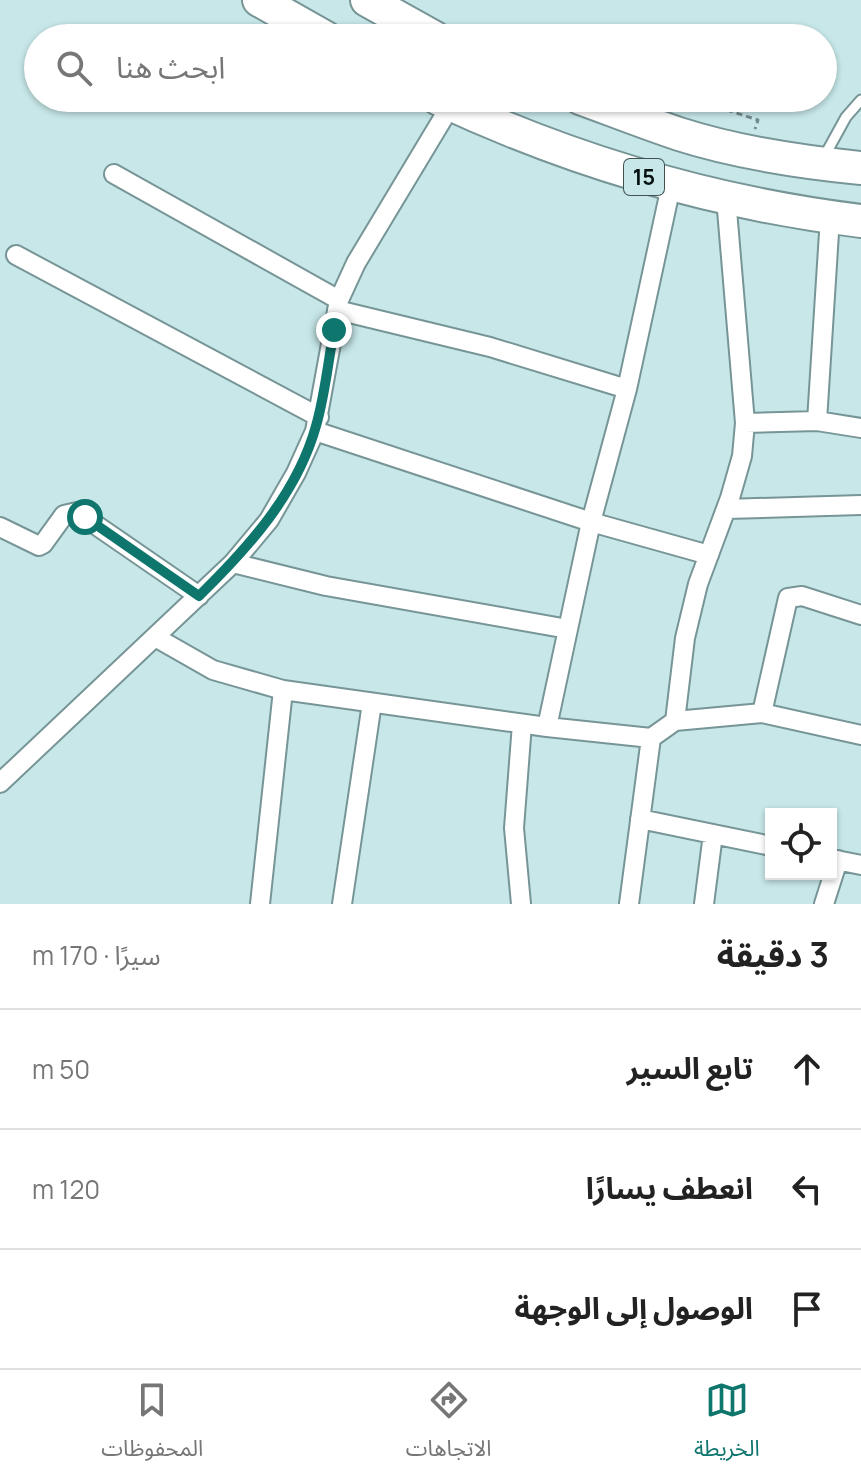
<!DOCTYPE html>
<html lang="ar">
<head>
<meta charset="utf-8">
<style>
	body { margin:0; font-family:Manrope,"Noto Sans Arabic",sans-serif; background:#f2f2f2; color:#222; direction:rtl }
	.controls { position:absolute; right:24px; bottom:24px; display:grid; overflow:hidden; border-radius:0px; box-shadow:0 2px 6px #0004 }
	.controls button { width:72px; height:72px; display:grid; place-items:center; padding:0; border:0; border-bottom:2px solid #e0e0e0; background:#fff; color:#222; font:40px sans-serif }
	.stop { position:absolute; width:24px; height:24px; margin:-18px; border:6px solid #0f766e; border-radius:50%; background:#fff }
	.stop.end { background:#0f766e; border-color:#fff; box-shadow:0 2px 8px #0008 }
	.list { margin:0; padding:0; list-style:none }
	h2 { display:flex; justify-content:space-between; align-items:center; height:104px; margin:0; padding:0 32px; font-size:34px }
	h2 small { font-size:26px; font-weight:400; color:#767676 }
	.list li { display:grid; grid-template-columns:52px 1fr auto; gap:24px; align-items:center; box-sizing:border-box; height:120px; padding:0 32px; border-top:2px solid #e0e0e0 }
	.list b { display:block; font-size:30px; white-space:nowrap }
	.list em { font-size:26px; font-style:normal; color:#767676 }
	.icon { flex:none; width:44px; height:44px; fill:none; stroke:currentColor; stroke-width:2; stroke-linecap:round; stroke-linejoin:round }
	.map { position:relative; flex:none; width:861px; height:904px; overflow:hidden; direction:ltr }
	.search { position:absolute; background:#fff; box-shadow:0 2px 6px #0004; left:24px; right:24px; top:24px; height:88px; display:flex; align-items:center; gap:20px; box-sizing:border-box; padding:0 28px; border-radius:44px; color:#767676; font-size:30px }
	.sheet { height:464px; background:#fff }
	nav { display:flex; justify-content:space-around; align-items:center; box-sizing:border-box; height:112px; border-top:2px solid #e0e0e0; background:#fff; font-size:22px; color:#767676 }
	nav a { display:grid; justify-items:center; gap:4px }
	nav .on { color:#0f766e }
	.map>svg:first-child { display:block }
</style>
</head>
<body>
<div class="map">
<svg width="861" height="904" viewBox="0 0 861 904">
	<rect width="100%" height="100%" fill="#c7e7e8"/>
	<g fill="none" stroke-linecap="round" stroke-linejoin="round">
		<!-- lane casing -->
		<g stroke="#779596" stroke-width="13">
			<path id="lane" d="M824 157 846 117 861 100"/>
		</g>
		<!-- street casing -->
		<g stroke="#779596" stroke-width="22">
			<path id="street" d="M114 174 339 300
				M16 255 319 417
				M337 310 490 347 627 389
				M817 421 830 217
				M745 423 817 421 861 428
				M315 431 591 522 709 555
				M726 509 861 505
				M0 527 39 546 43 544 64 515 77 512 199 596
				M233 563 326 586 568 629
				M155 637 213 670 283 690 547 727 651 738 675 721 762 713 861 735
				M762 713 788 598 802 596 861 615
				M675 721 685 638 698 584 730 498 742 456 745 423 726 198
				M547 727 591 522 627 389 671 186
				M0 783 233 563 269 520 296 473 315 431 339 300 356 263 451 105
				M640 819 771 846
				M831 859 861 865
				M260 904 283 690
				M342 904 372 703
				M521 904 514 828 522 724
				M629 904 651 738
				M704 904 713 834
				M824 904 838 860"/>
		</g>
		<!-- highway casing -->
		<g stroke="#779596" stroke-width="36">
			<path id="highway" d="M259 0 326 38
				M367 0 435 38
				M437 98C571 161 714 203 861 221
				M580 98C613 110 646 123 679 134 738 153 800 162 861 168"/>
		</g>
		<!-- path -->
		<path stroke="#748b8c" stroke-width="3" stroke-dasharray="6 4" stroke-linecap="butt" d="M727 110 758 120 755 129"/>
		<!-- lane -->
		<use href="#lane" stroke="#fff" stroke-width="9"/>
		<!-- street -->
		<use href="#street" stroke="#fff" stroke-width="18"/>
		<!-- highway -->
		<use href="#highway" stroke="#fff" stroke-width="32"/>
	</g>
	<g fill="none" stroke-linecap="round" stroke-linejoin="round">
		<!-- route -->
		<path stroke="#0f766e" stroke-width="10" d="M85 517 199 596C248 548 297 494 316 426 325 395 328 362 334 330"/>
	</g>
	<g text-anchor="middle" stroke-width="8" stroke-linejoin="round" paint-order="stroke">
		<!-- shield labels -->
		<rect fill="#c7e7e8" stroke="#405152" stroke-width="2" x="624" y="159" width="40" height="36" rx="6"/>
		<g font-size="22" font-weight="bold" fill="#061112">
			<text x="644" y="185">15</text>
		</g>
	</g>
</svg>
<div class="controls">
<button><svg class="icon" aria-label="locate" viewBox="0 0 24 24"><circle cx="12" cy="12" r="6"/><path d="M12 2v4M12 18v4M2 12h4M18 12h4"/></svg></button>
</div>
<div class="stop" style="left:85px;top:517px"></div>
<div class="stop end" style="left:334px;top:330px"></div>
<div class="search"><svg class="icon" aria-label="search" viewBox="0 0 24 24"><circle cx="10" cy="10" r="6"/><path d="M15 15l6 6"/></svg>ابحث هنا</div>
</div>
<section class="sheet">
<h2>3 دقيقة<small>سيرًا · 170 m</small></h2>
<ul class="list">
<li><svg class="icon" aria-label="ahead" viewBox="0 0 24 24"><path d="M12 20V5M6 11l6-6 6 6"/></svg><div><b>تابع السير</b></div><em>50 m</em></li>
<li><svg class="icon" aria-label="left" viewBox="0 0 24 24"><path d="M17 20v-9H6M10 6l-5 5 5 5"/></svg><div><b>انعطف يسارًا</b></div><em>120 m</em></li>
<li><svg class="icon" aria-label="arrive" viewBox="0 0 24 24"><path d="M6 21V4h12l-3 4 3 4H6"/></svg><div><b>الوصول إلى الوجهة</b></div></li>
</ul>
</section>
<nav>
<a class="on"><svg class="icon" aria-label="map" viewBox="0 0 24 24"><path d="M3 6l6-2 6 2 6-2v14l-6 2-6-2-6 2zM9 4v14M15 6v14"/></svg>الخريطة</a>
<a><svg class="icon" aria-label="directions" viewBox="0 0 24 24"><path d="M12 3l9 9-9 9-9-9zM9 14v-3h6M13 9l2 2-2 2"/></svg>الاتجاهات</a>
<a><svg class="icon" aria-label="saved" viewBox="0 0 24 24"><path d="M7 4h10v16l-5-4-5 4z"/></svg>المحفوظات</a>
</nav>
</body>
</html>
